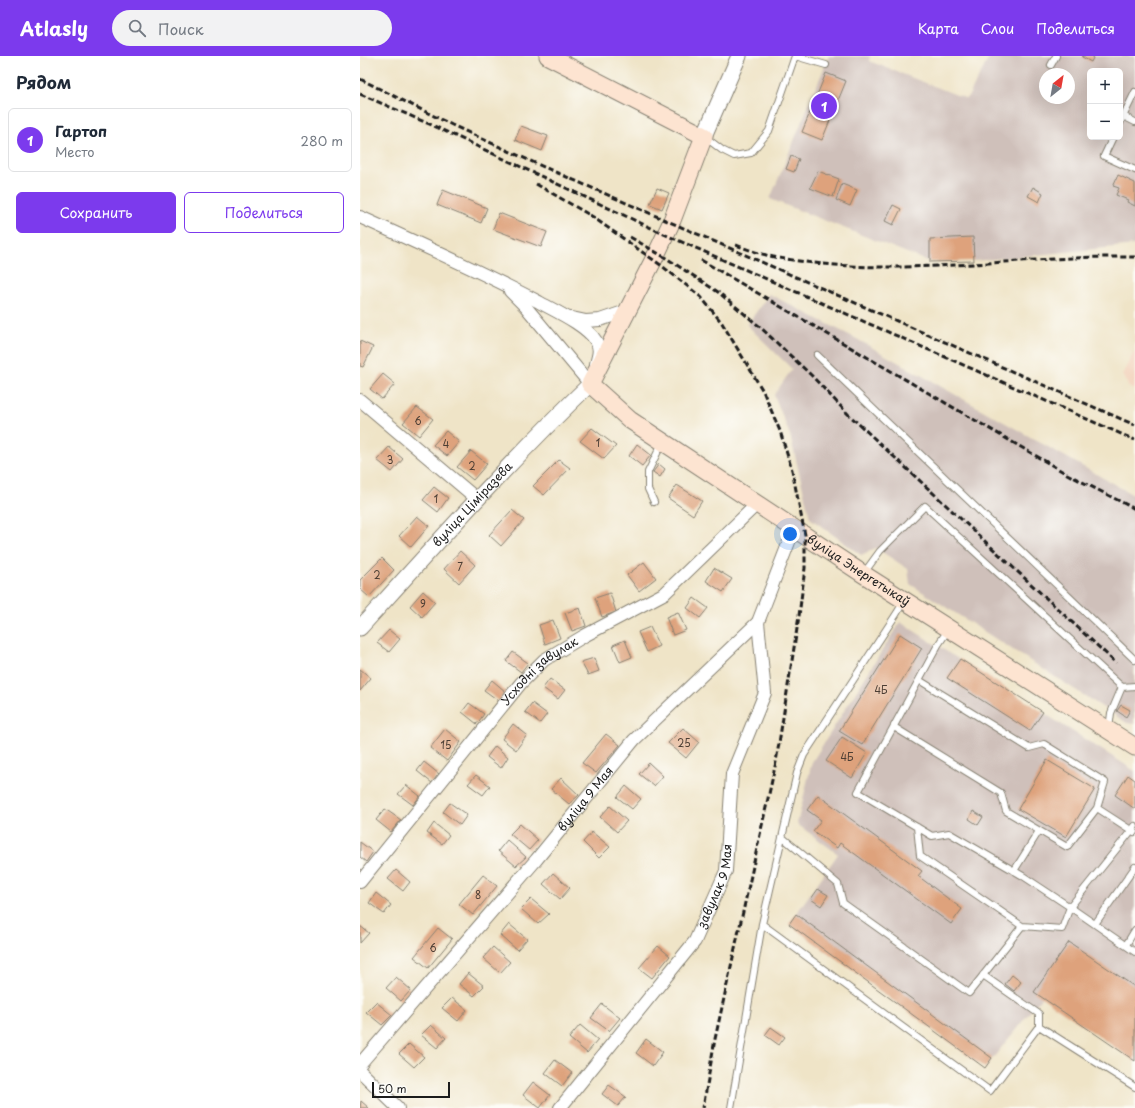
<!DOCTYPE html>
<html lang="ru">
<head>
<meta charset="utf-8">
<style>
	body { margin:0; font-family:"Playpen Sans",sans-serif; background:#f2f2f3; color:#1f2937 }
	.controls { position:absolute; right:12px; top:12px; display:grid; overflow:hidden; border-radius:6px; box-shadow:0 4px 16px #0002 }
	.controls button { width:36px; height:36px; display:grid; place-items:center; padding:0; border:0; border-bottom:1px solid #e0e1e3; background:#fff; color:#1f2937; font:20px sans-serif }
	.compass { position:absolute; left:679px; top:12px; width:36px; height:36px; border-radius:50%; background:#fff; box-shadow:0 4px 16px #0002; rotate:31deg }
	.scale { position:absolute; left:12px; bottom:10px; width:78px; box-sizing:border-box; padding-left:4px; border:2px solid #1c1c1c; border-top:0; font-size:11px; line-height:14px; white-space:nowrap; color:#1c1c1c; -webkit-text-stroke:3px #fdfcf7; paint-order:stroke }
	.you { position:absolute; left:430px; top:478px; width:14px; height:14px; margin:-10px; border:3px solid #fff; border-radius:50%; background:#1a73e8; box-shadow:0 0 0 6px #1a73e833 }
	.badge { display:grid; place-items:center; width:26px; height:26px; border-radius:50%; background:#7c3aed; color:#fff; font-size:13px; font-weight:700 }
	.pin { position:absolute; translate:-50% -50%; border:2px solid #fff; box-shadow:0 1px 4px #0006 }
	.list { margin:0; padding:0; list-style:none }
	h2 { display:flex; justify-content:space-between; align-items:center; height:52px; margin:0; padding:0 16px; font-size:17px }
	h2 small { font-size:13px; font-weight:400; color:#747a83 }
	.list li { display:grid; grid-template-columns:26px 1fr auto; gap:12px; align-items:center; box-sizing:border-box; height:64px; margin:0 8px 8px; padding:0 8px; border:1px solid #e0e1e3; border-radius:6px }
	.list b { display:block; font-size:15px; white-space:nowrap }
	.list p { margin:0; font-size:13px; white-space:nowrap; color:#747a83 }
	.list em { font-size:13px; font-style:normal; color:#747a83 }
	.actions { display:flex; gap:8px; padding:12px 16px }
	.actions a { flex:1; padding:9px 0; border:1px solid #7c3aed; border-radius:6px; text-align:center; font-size:14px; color:#7c3aed }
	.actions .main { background:#7c3aed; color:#fff }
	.icon { flex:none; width:22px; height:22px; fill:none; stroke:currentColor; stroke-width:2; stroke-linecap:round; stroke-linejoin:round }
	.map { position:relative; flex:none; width:775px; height:1052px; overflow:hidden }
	header { display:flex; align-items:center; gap:24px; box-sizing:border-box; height:56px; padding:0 20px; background:#7c3aed; color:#fff }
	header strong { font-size:19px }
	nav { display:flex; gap:22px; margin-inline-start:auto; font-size:14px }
	.search { width:280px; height:36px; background:#f2f2f3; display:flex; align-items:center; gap:10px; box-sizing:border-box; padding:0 14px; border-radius:22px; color:#747a83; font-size:15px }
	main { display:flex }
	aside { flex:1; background:#fff }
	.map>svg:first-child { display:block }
</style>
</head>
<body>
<header>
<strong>Atlasly</strong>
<div class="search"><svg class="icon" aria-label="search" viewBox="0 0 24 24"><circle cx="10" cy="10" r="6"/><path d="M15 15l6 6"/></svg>Поиск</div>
<nav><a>Карта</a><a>Слои</a><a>Поделиться</a></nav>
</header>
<main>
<aside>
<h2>Рядом<small></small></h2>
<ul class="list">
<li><span class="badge">1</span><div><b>Гартоп</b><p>Место</p></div><em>280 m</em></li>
</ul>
<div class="actions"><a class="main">Сохранить</a><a>Поделиться</a></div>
</aside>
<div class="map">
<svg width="775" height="1052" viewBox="0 0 775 1052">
	<rect width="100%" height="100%" fill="#fdfcf7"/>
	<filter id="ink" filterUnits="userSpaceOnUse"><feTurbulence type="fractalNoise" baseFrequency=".025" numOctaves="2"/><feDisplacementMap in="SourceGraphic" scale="8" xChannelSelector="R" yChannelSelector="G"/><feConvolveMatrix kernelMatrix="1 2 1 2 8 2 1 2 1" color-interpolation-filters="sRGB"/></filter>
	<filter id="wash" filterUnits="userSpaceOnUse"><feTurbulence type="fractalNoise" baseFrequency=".012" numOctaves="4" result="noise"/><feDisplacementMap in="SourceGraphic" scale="16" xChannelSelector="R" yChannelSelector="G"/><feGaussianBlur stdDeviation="0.9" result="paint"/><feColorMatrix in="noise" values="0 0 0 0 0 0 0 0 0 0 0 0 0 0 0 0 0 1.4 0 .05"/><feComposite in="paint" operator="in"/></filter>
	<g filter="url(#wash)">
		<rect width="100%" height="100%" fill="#efe4c7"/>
		<!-- built -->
		<path fill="#f3d4be" d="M775 294V334L770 332 762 319Z"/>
		<!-- industrial -->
		<path fill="#cfc0ba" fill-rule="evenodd" d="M469 0H510L509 5 607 43 630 0H775V189L614 205 570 206 410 143ZM730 15H760V81H730ZM685 18H709V42H685Z
			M409 238 495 282 775 440 774 668 767 667 550 528 548 513 516 492 501 499 450 462 430 379 414 339 432 313 387 269Z
			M540 566 775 715V1005L682 941 625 1012 429 868 478 798 437 768 452 706Z"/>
		<g id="blocks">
			<!-- building -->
			<path fill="#dea27b" d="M723 0H734L731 6 722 1Z
				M466 17 486 25 462 84 442 76Z
				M161 70 188 80 182 95 155 84Z
				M431 100 439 103 434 116 426 113Z
				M458 115 479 123 473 141 450 132Z
				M758 119 775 127V150L767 146 768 144 756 139 759 132 753 130Z
				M482 128 497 134 490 150 476 144Z
				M673 131 683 137 679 146 668 140Z
				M297 132 309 137 302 153 290 148Z
				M83 134 127 152 121 167 77 149Z
				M533 149 541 153 533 169 525 165Z
				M139 157 187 176 181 191 133 173Z
				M613 181 614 205 570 206V183Z
				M0 285 13 291 3 311 0 310Z
				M23 318 35 328 22 343 10 333Z
				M57 351 73 363 59 380 43 367Z
				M232 372 256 390 244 403 220 385Z
				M86 375 99 386 87 400 73 389Z
				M277 388 291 399 282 410 269 400Z
				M29 391 43 403 32 416 17 404Z
				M111 395 127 408 113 424 97 411Z
				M199 404 210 412 184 439 173 430Z
				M299 408 305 413 300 421 293 416Z
				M317 429 342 445 333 459 308 442Z
				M74 431 88 442 78 456 63 444Z
				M152 454 164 464 141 490 129 479Z
				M57 460 69 470 51 491 39 480Z
				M100 495 115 509 99 527 84 513Z
				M22 502 34 514 9 541 0 533V524Z
				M284 506 296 522 279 535 267 519Z
				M354 512 372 523 363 536 346 525Z
				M63 535 75 546 62 561 50 550Z
				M250 537 256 556 242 561 235 542Z
				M334 542 348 552 340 562 327 552Z
				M220 552 226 570 212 575 205 557Z
				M318 556 326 574 313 579 306 561Z
				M193 564 200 582 185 588 179 569Z
				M290 571 299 590 287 596 278 576Z
				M29 574 40 583 29 596 17 587Z
				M540 578 562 592 502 689 479 675Z
				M265 584 272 601 260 606 253 589Z
				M153 596 168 607 161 616 146 605Z
				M234 602 239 615 228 619 221 606Z
				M600 603 683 656 670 675 587 622Z
				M0 613 11 622 0 635Z
				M190 623 205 634 198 643 183 632Z
				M132 624 146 636 139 645 124 634Z
				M109 647 124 658 117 668 102 656Z
				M172 647 187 658 180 667 165 656Z
				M761 649 770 654 766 661 757 655Z
				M153 668 167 679 156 694 142 683Z
				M323 672 339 686 326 702 308 687Z
				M85 673 101 686 87 705 70 692Z
				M246 678 260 689 236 717 222 707Z
				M482 681 507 697 492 722 466 705Z
				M135 690 148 701 141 712 127 701Z
				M687 704 735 733 706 781 658 753Z
				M64 706 79 718 72 727 57 715Z
				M289 707 303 720 294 730 279 718Z
				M116 719 130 730 123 739 108 728Z
				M768 719 775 724V753L755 739Z
				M201 722 219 739 209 748 191 733Z
				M46 729 60 740 53 749 38 738Z
				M266 730 281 743 272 753 257 741Z
				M458 739 562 815 558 820 602 853 591 868 480 787 477 792 453 775 461 764 447 754Z
				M90 747 107 759 100 769 83 756Z
				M250 750 267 765 257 776 240 761Z
				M25 753 41 764 31 776 16 764Z
				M613 755 623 761 618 769 609 763Z
				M74 767 89 779 82 788 67 777Z
				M160 768 178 784 169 794 150 778Z
				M232 776 250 791 239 802 223 786Z
				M147 784 166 801 156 810 138 795Z
				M0 786 13 796 6 806 0 801Z
				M36 814 50 826 43 835 28 823Z
				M193 817 210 832 200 843 183 828Z
				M123 819 137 830 113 859 99 848Z
				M458 833 468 839 461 850 451 843Z
				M16 837 31 849 24 858 9 847Z
				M171 843 189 858 178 868 161 853Z
				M436 858 632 1002 625 1012 429 868Z
				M149 868 167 883 157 894 140 879Z
				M0 870 9 877 0 887Z
				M78 872 92 883 68 912 54 901Z
				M709 886 775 931V1005L674 936Z
				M298 890 310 900 292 922 279 912Z
				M133 891 150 906 140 917 123 902Z
				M108 917 124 930 114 940 99 928Z
				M652 919 661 926 654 935 645 928Z
				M36 921 51 934 41 945 26 932Z
				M92 942 107 954 98 965 82 952Z
				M16 946 32 959 22 969 6 956Z
				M242 948 260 962 249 975 231 962Z
				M71 969 86 982 77 992 61 979Z
				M220 969 238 984 227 997 209 982Z
				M411 971 425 981 419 989 405 979Z
				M286 983 303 996 293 1010 276 997Z
				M49 988 64 1001 54 1011 39 998Z
				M195 1004 212 1017 202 1030 185 1017Z
				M173 1026 190 1039 180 1052 163 1039Z
				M249 1029 266 1041 258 1050 242 1038Z
				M1 1045 9 1052H0Z"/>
		</g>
	</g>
	<g filter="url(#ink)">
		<use href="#blocks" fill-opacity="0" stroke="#868072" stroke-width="1"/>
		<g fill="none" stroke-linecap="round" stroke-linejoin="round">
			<!-- service casing -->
			<g stroke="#868072" stroke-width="8">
				<path id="service" d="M435 0 466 9
					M691 9 696 0
					M763 60 775 66
					M760 67 775 36
					M345 81 362 94 374 100 391 97 409 75 435 0
					M753 81 744 100 775 114
					M457 299 775 604
					M294 446 288 433V416L302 387
					M504 517 520 495 565 450 762 631 751 657 749 673
					M588 574 578 589 498 736 572 780 589 777 663 820 710 851 775 770
					M559 624 669 692 684 688 745 726 737 752 774 776
					M762 631 775 630
					M534 671 641 737 646 755 707 791 737 752
					M557 771 560 800 662 870 702 873 710 851 775 896
					M422 781 478 828 483 847 609 937 662 870
					M654 815 679 775
					M402 868 630 1035 679 970 775 1031
					M735 868 775 811
					M766 889 775 874
					M623 919 679 958V970
					M371 1052 402 868 437 717 444 699 537 557 544 545"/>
			</g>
			<!-- minor casing -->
			<g stroke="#868072" stroke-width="14">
				<g id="minor">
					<path d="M0 161C60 188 120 215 179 246 195 255 226 269 236 285 241 293 238 300 236 308"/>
					<path d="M150 235 165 250 230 328"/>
					<path d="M212 262 226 265 240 264 269 254"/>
					<path d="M0 344 117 443"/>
					<path id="s1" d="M0 826 161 627 184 604 224 580 305 537 397 448"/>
					<path id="s2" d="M0 1008 176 804 274 684 398 566 434 473"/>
					<path d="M0 1015 38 1052"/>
					<path id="s3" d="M200 1052 335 885 366 815 372 718 405 637 398 566"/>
				</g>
			</g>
			<!-- tertiary casing -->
			<g stroke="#868072" stroke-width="17">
				<g id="tertiary">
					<path d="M344 80 379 0"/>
					<path id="s4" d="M0 572C75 489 149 406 230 328"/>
				</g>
			</g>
			<!-- secondary casing -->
			<g stroke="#868072" stroke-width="19">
				<g id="secondary">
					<path id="s5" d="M188 0 344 80 311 167 297 197 230 328 270 364 503 518 775 691"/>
				</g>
			</g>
			<!-- service -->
			<use href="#service" stroke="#fff" stroke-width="6"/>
			<!-- minor -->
			<use href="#minor" stroke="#fff" stroke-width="12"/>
			<!-- tertiary -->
			<use href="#tertiary" stroke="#fff" stroke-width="15"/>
			<!-- secondary -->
			<use href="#secondary" stroke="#fde4d1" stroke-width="17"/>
			<!-- rail -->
			<path stroke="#1c1c1c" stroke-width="3" stroke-dasharray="6 3" stroke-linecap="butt" d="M0 23 92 69 177 108 775 369
				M0 38 74 70 306 179 775 384
				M176 128 235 162
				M230 159 302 210 341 241 362 267 403 335 420 375 432 414 445 479V512L439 560 416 706 355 983 343 1052
				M270 181 306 202 358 236 399 270 451 319 488 358 756 607
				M376 189C392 195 409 201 426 203 542 223 659 199 775 201
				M341 204 707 418 775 453"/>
		</g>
	</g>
	<g text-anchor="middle" stroke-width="3.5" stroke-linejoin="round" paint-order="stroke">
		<!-- number labels -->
		<g font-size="10" fill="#4c3e34">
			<text x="58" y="369">6</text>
			<text x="238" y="391">1</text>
			<text x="86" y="392">4</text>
			<text x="30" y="408">3</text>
			<text x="112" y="414">2</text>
			<text x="76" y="447">1</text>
			<text x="100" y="515">7</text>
			<text x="17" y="523">2</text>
			<text x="63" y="552">9</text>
			<text x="521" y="638">4Б</text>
			<text x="324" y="691">25</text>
			<text x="86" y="693">15</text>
			<text x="487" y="705">4Б</text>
			<text x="118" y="843">8</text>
			<text x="73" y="896">6</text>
		</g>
		<!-- street labels -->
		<g font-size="12" fill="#1c1c1c" stroke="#fdfcf7">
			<text dy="4" stroke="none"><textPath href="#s4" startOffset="167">вуліца Ціміразева</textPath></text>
			<text dy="4" stroke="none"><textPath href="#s5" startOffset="776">вуліца Энергетыкаў</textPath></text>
			<text dy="4" stroke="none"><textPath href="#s1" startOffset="278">Усходні завулак</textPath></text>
			<text dy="4" stroke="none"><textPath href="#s2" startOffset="348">вуліца 9 Мая</textPath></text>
			<text dy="4" stroke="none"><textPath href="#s3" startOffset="274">завулак 9 Мая</textPath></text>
		</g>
	</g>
</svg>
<div class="controls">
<button>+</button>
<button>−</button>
</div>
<svg class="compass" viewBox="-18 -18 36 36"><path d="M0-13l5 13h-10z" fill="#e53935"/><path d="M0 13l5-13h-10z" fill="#747a83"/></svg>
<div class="scale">50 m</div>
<div class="you"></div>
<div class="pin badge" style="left:464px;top:50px">1</div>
</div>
</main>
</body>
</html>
